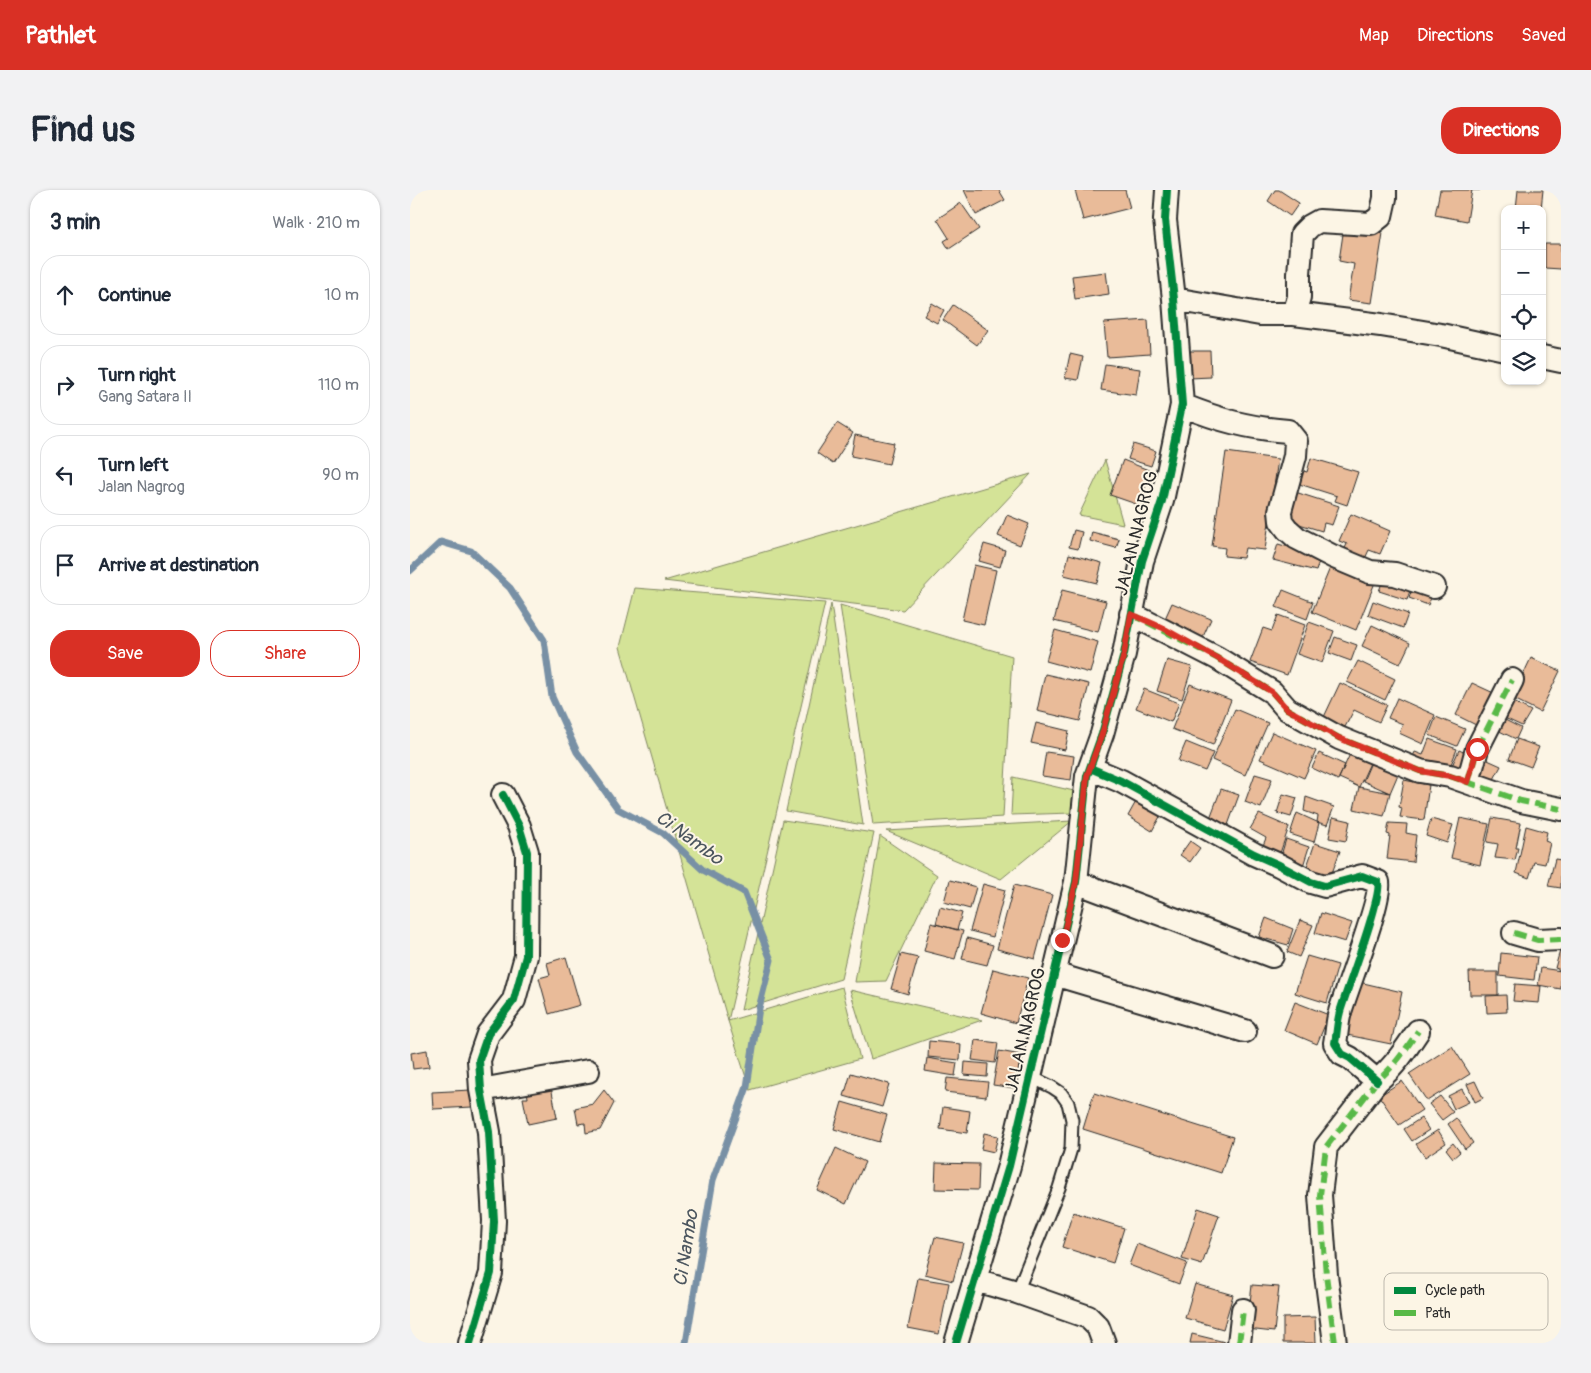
<!DOCTYPE html>
<html lang="en">
<head>
<meta charset="utf-8">
<style>
	body { margin:0; font-family:Pangolin,sans-serif; background:#f2f2f3; color:#1f2937 }
	.controls { position:absolute; right:15px; top:15px; display:grid; overflow:hidden; border-radius:10px; box-shadow:0 1px 4px #0004 }
	.controls button { width:45px; height:45px; display:grid; place-items:center; padding:0; border:0; border-bottom:1px solid #e0e1e3; background:#fff; color:#1f2937; font:25px sans-serif }
	.stop { position:absolute; width:15px; height:15px; margin:-11px; border:4px solid #d93025; border-radius:50%; background:#fff }
	.stop.end { background:#d93025; border-color:#fff; box-shadow:0 1px 5px #0008 }
	.list { margin:0; padding:0; list-style:none }
	h2 { display:flex; justify-content:space-between; align-items:center; height:65px; margin:0; padding:0 20px; font-size:21px }
	h2 small { font-size:16px; font-weight:400; color:#747a83 }
	.list li { display:grid; grid-template-columns:32px 1fr auto; gap:15px; align-items:center; box-sizing:border-box; height:80px; margin:0 10px 10px; padding:0 10px; border:1px solid #e0e1e3; border-radius:20px }
	.list b { display:block; font-size:19px; white-space:nowrap }
	.list p { margin:0; font-size:16px; white-space:nowrap; color:#747a83 }
	.list em { font-size:16px; font-style:normal; color:#747a83 }
	.actions { display:flex; gap:10px; padding:15px 20px }
	.actions a { flex:1; padding:11px 0; border:1px solid #d93025; border-radius:20px; text-align:center; font-size:18px; color:#d93025 }
	.actions .main { background:#d93025; color:#fff }
	.icon { flex:none; width:28px; height:28px; fill:none; stroke:currentColor; stroke-width:2; stroke-linecap:round; stroke-linejoin:round }
	.map { position:relative; flex:none; width:1151px; height:1153px; overflow:hidden; border-radius:20px }
	header { display:flex; align-items:center; gap:30px; box-sizing:border-box; height:70px; padding:0 25px; background:#d93025; color:#fff }
	header strong { font-size:24px }
	nav { display:flex; gap:28px; margin-inline-start:auto; font-size:18px }
	.intro { display:flex; align-items:center; justify-content:space-between; box-sizing:border-box; height:120px; padding:0 30px }
	h1 { margin:0; font-size:35px }
	.button { padding:12px 22px; border-radius:20px; background:#d93025; color:#fff; font-size:18px; font-weight:700 }
	main { display:flex; gap:30px; padding:0 30px }
	aside { flex:1; background:#fff; border-radius:20px; box-shadow:0 1px 4px #0004 }
	.map>svg:first-child { display:block }
</style>
</head>
<body>
<header>
<strong>Pathlet</strong>
<nav><a>Map</a><a>Directions</a><a>Saved</a></nav>
</header>
<div class="intro"><h1>Find us</h1><a class="button">Directions</a></div>
<main>
<aside>
<h2>3 min<small>Walk · 210 m</small></h2>
<ul class="list">
<li><svg class="icon" aria-label="ahead" viewBox="0 0 24 24"><path d="M12 20V5M6 11l6-6 6 6"/></svg><div><b>Continue</b></div><em>10 m</em></li>
<li><svg class="icon" aria-label="right" viewBox="0 0 24 24"><path d="M7 20v-9h11M14 6l5 5-5 5"/></svg><div><b>Turn right</b><p>Gang Satara II</p></div><em>110 m</em></li>
<li><svg class="icon" aria-label="left" viewBox="0 0 24 24"><path d="M17 20v-9H6M10 6l-5 5 5 5"/></svg><div><b>Turn left</b><p>Jalan Nagrog</p></div><em>90 m</em></li>
<li><svg class="icon" aria-label="arrive" viewBox="0 0 24 24"><path d="M6 21V4h12l-3 4 3 4H6"/></svg><div><b>Arrive at destination</b></div></li>
</ul>
<div class="actions"><a class="main">Save</a><a>Share</a></div>
</aside>
<div class="map">
<svg width="1151" height="1153" viewBox="0 0 1151 1153">
	<rect width="100%" height="100%" fill="#fcf5e5"/>
	<filter id="ink" filterUnits="userSpaceOnUse"><feTurbulence type="fractalNoise" baseFrequency=".02" numOctaves="2"/><feDisplacementMap in="SourceGraphic" scale="10" xChannelSelector="R" yChannelSelector="G"/><feConvolveMatrix kernelMatrix="1 2 1 2 8 2 1 2 1" color-interpolation-filters="sRGB"/></filter>
	<g filter="url(#ink)">
		<!-- green -->
		<path fill="#d4e397" stroke="#808761" d="M695 270 713 334 669 325Z
			M621 284 493 420 254 391Z
			M225 398 415 413 318 831 432 797 450 869 340 900 318 831 210 457Z
			M421 414 453 635 376 621Z
			M430 415 602 466 593 627 463 635Z
			M603 587 664 601 662 623 601 625Z
			M373 630 464 643 431 789 331 820Z
			M662 631 591 689 476 641Z
			M470 646 527 685 476 791 445 792Z
			M440 800 572 830 461 869Z"/>
		<g fill="none" stroke-linecap="round" stroke-linejoin="round">
			<!-- stream -->
			<path stroke="#7890a5" stroke-width="7" d="M0 381 31 352 61 361 100 398 134 450 142 507 167 562 208 619 253 643 293 680 334 702 361 770 349 818 337 897 303 990 276 1153"/>
		</g>
		<!-- building -->
		<path fill="#e9bb99" stroke="#2b2b2b" d="M554 0H589L595 10 566 25Z
			M665 0H715L720 18 673 30Z
			M865 0H869L889 13 880 26 858 11Z
			M1030 0H1070H1062L1057 31 1025 25Z
			M1108 0H1133L1131 19H1106Z
			M551 13 569 39 539 59 534 51 539 48 527 29Z
			M934 37 973 43 962 113 938 110 944 74 929 71Z
			M1135 54H1151V79L1135 78Z
			M696 82 699 104 665 109 662 86Z
			M522 113 534 120 527 133 514 126Z
			M543 115 578 140 567 155 533 130Z
			M738 130 740 164 697 167 694 133Z
			M780 161H800L801 187 780 188Z
			M660 164 673 167 668 190 655 188Z
			M695 174 730 179 726 205 691 200Z
			M427 233 443 243 423 274 407 263Z
			M445 245 484 253 479 274 441 266Z
			M723 254 746 261 741 276 718 269Z
			M816 262 868 269 855 360 835 358 833 368 814 366 815 358 802 356Z
			M901 268 948 282 937 315 925 311 927 306 883 292 887 279 897 282Z
			M713 270 741 281 729 315 700 305Z
			M882 301 929 316 922 335 914 333 912 341 873 329Z
			M941 324 980 341 970 364 959 360 952 375 931 367 937 354 929 351Z
			M597 325 619 334 610 355 588 346Z
			M664 340 672 342 668 359 659 357Z
			M682 342 709 349 706 358 680 351Z
			M574 354 595 360 590 377 569 371Z
			M868 354 911 366 906 381 863 370Z
			M659 364 692 373 687 393 654 385Z
			M922 373 966 390 946 440 902 422Z
			M564 375 586 380 574 435 552 430Z
			M975 385 1002 394 997 410 969 401Z
			M1003 396 1023 403 1018 415 999 408Z
			M652 400 696 411 688 442 644 431Z
			M873 400 903 412 897 429 866 417Z
			M963 411 998 424 993 438 958 425Z
			M762 413 801 429 792 449 753 433Z
			M868 425 895 435 877 485 840 472 853 438 862 441Z
			M899 432 924 441 912 473 887 464Z
			M962 435 1000 453 990 474 952 456Z
			M645 440 688 452 680 483 636 471Z
			M925 447 947 455 941 471 919 463Z
			M1121 468 1150 481 1130 522 1102 508Z
			M757 470 782 477 772 509 747 501Z
			M948 471 985 489 975 510 937 492Z
			M635 484 679 494 670 531 627 521Z
			M930 493 977 515 969 532 944 520 935 537 914 527Z
			M1062 493 1088 505 1072 538 1046 525Z
			M780 494 821 510 803 555 762 539Z
			M734 499 769 513 761 532 726 518Z
			M987 508 1025 525 1013 554 989 543 993 534 978 528Z
			M1096 508 1121 521 1112 536 1088 525Z
			M825 519 858 533 835 585 802 570Z
			M1026 527 1055 539 1047 556 1019 545Z
			M1089 527 1111 538 1106 549 1083 538Z
			M626 533 659 541 655 560 621 553Z
			M862 542 906 561 894 588 850 569Z
			M1019 549 1047 559 1038 582 999 575 1005 562 1013 565Z
			M1107 549 1129 557 1121 577 1099 569Z
			M776 552 803 563 795 581 768 571Z
			M1049 560 1060 565 1051 585 1040 580Z
			M636 562 664 566 661 590 632 586Z
			M909 563 935 575 928 590 902 578Z
			M940 564 960 573 949 597 929 588Z
			M1071 567 1091 576 1082 593 1063 583Z
			M962 570 989 582 980 603 953 591Z
			M845 584 862 589 851 618 835 612Z
			M994 590 1019 595 1014 630 990 627 992 618 989 617Z
			M949 597 980 603 974 626 944 619Z
			M811 599 829 605 818 635 800 628Z
			M873 604 887 608 881 627 867 623Z
			M896 607 924 617 917 635 907 632 908 626 894 621Z
			M728 608 752 623 742 641 718 626Z
			M887 623 909 633 904 652 880 644Z
			M849 624 879 637 869 666 852 658 856 648 840 639Z
			M923 627 940 631 936 651 919 648Z
			M1050 628 1079 634 1070 675 1041 668Z
			M1082 628 1111 633 1106 658H1108L1105 670 1085 668 1088 654 1077 652Z
			M1021 629 1043 635 1037 653 1016 646Z
			M979 633 997 634 996 643 1006 645 1003 672 977 669 980 645 977 644Z
			M1116 636 1137 642 1135 651 1140 653 1135 674 1124 672 1119 688 1106 683Z
			M876 649 899 657 893 676 870 669Z
			M780 651 790 658 780 672 770 665Z
			M905 653 930 661 918 694 894 685Z
			M1145 669 1151 670V698L1138 696Z
			M540 690 566 697 560 719 534 712Z
			M573 694 595 700 583 747 560 741Z
			M604 695 642 705 625 769 587 759Z
			M530 717 552 723 547 740 526 734Z
			M911 723 942 733 935 752 905 743Z
			M856 728 883 739 878 755 849 747Z
			M890 730 903 735 889 767 877 762Z
			M521 733 553 741 545 769 514 761Z
			M557 748 583 755 577 775 552 769Z
			M1151 757V780L1145 778Z
			M1091 763 1127 767 1124 790 1089 786Z
			M491 764 508 768 498 804 481 799Z
			M897 766 928 775 917 813 885 803Z
			M156 767 170 815 139 824 129 788 140 785 137 773Z
			M1131 778 1151 781V799L1128 795Z
			M583 779 618 788 606 833 571 823Z
			M1059 782H1088V805H1060Z
			M949 792 992 802 981 854 937 845Z
			M1105 794 1131 796 1129 813 1103 811Z
			M1096 805 1097 822 1077 823 1076 806Z
			M885 812 919 825 907 854 874 840Z
			M565 850 588 853 585 873 562 870Z
			M519 851 551 854 550 870 518 867Z
			M1042 856 1060 884 1017 911 999 884Z
			M17 860 19 877 3 879 1 863Z
			M589 861 611 865 605 898 583 895Z
			M517 868 547 873 545 886 515 881Z
			M555 872 578 874 577 887 554 885Z
			M441 883 479 894 472 917 434 906Z
			M537 888 578 892 576 907 535 902Z
			M992 891 1012 920 989 935 969 906Z
			M1065 891 1073 908 1065 912 1057 894Z
			M141 896 147 928 118 934 113 908H118L117 901Z
			M1052 899 1059 912 1044 919 1038 906Z
			M61 900 62 917 23 919 22 902Z
			M194 900 204 913 190 940 176 943 175 933 168 934 165 918 183 914Z
			M684 903 823 947 811 983 673 939Z
			M1030 906 1043 922 1032 930 1019 914Z
			M432 912 477 925 469 952 424 939Z
			M533 917 560 921 557 943 530 939Z
			M1011 928 1019 940 1002 951 994 939Z
			M1046 928 1063 953 1055 959 1038 934Z
			M1028 940 1036 953 1015 967 1006 954Z
			M574 943 588 946 584 962 571 959Z
			M1043 953 1050 962 1043 968 1036 959Z
			M426 958 455 972 436 1014 407 1000Z
			M526 973 569 974 568 1000 525 999Z
			M788 1018 809 1025 792 1075 772 1069Z
			M663 1022 714 1038 703 1073 652 1057Z
			M525 1047 553 1053 543 1091 515 1084Z
			M727 1054 777 1073 769 1094 719 1075Z
			M508 1088 539 1093 529 1144 498 1138Z
			M785 1094 823 1105 813 1139 775 1128Z
			M842 1095 869 1097 864 1142 837 1139Z
			M905 1127 906 1153H873V1128Z
			M782 1144 815 1152 814 1153H780Z"/>
		<g fill="none" stroke-linecap="round" stroke-linejoin="round">
			<!-- service casing -->
			<g stroke="#2b2b2b" stroke-width="15">
				<path id="service" d="M607 1102 649 998 661 959 662 930 658 913 651 903 642 897 619 886"/>
			</g>
			<!-- minor casing -->
			<g stroke="#2b2b2b" stroke-width="26">
				<path id="minor" d="M764 109 850 124H884L971 135 1031 145 1095 159
					M884 124 889 107V84L892 44 900 36 909 31 961 34 971 26 975 8V0
					M1132 167 1151 171
					M772 215C809 230 838 238 878 241L886 251 885 266 870 321 871 331 877 339 887 348 922 366 960 382 985 384 1024 397
					M721 424 807 468 862 502 877 519 929 548 1010 581 1040 586 1111 611 1151 619
					M680 578 711 591 844 664 869 675 901 692 915 696 952 686 968 692C973 706 936 801 930 822 927 832 927 843 925 853L932 864 940 868 967 891
					M1058 592 1067 559 1102 490
					M666 692 862 766
					M1104 743 1128 750 1151 749
					M644 784 835 841
					M71 900 178 881
					M565 1090 607 1102 678 1127 688 1137 694 1153
					M60 1153 81 1083 84 1031 79 942 71 900 69 870 78 844 104 810 116 766 117 662 109 636 93 605
					M546 1153 599 976 666 692 677 586 692 544 714 464 732 371 752 311 772 215 764 109 755 30 757 0
					M829 1153 833 1120
					M925 1153 916 1085 910 1005 916 957 967 891C984 877 996 859 1008 841"/>
			</g>
			<!-- service -->
			<use href="#service" stroke="#fcf5e5" stroke-width="11"/>
			<!-- minor -->
			<use href="#minor" stroke="#fcf5e5" stroke-width="22"/>
			<!-- quiet -->
			<path stroke="#58b947" stroke-width="6" stroke-dasharray="12 6" stroke-linecap="butt" d="M721 424 807 468 862 502 877 519 929 548 1010 581 1040 586 1111 611 1151 619
				M1058 592 1067 559 1102 490
				M1104 743 1128 750 1151 749
				M829 1153 833 1120
				M925 1153 916 1085 910 1005 916 957 967 891C984 877 996 859 1008 841"/>
			<!-- cycleway casing -->
			<g stroke="#fcf5e5" stroke-width="11">
				<path id="cycleway" d="M680 578 711 591 844 664 869 675 901 692 915 696 952 686 968 692C973 706 936 801 930 822 927 832 927 843 925 853L932 864 940 868 967 891
					M60 1153 81 1083 84 1031 79 942 71 900 69 870 78 844 104 810 116 766 117 662 109 636 93 605
					M546 1153 599 976 666 692 677 586 692 544 714 464 732 371 752 311 772 215 764 109 755 30 757 0"/>
			</g>
			<!-- cycleway -->
			<use href="#cycleway" stroke="#00873e" stroke-width="8"/>
		</g>
	</g>
	<g fill="none" stroke-linecap="round" stroke-linejoin="round" filter="url(#ink)">
		<!-- route -->
		<path stroke="#d93025" stroke-width="6" d="M652 750 666 692 677 586 692 544 714 464 721 424 753 438 807 468 862 502 877 519 929 548 1010 581 1040 586 1058 592 1067 559"/>
	</g>
	<g text-anchor="middle" stroke-width="4" stroke-linejoin="round" paint-order="stroke">
		<!-- street labels -->
		<g font-size="18" fill="#2b2b2b" stroke="#fcf5e5">
			<text transform="translate(726 343) rotate(-76)" y="6">JALAN NAGROG</text>
			<text transform="translate(615 840) rotate(-77)" y="6">JALAN NAGROG</text>
		</g>
		<!-- water labels -->
		<g font-size="19" font-style="italic" fill="#4b555e" stroke="#fcf5e5">
			<text transform="translate(280 647) rotate(36)" y="7">Ci Nambo</text>
			<text transform="translate(275 1058) rotate(-81)" y="7">Ci Nambo</text>
		</g>
	</g>
	<!-- legend -->
	<rect x="974" y="1083" width="164" height="57" rx="8" fill="#fcf5e5" stroke="#bdb8ad" stroke-width="1"/>
	<rect x="984" y="1097" width="22" height="7" fill="#00873e"/>
	<rect x="984" y="1120" width="22" height="6" fill="#58b947"/>
	<g font-size="14" fill="#2b2b2b">
		<text x="1015" y="1105">Cycle path</text>
		<text x="1015" y="1128">Path</text>
	</g>
</svg>
<div class="controls">
<button>+</button>
<button>−</button>
<button><svg class="icon" aria-label="locate" viewBox="0 0 24 24"><circle cx="12" cy="12" r="6"/><path d="M12 2v4M12 18v4M2 12h4M18 12h4"/></svg></button>
<button><svg class="icon" aria-label="layers" viewBox="0 0 24 24"><path d="M12 4l9 5-9 5-9-5zM3 14l9 5 9-5"/></svg></button>
</div>
<div class="stop" style="left:1067px;top:559px"></div>
<div class="stop end" style="left:652px;top:750px"></div>
</div>
</main>
</body>
</html>
